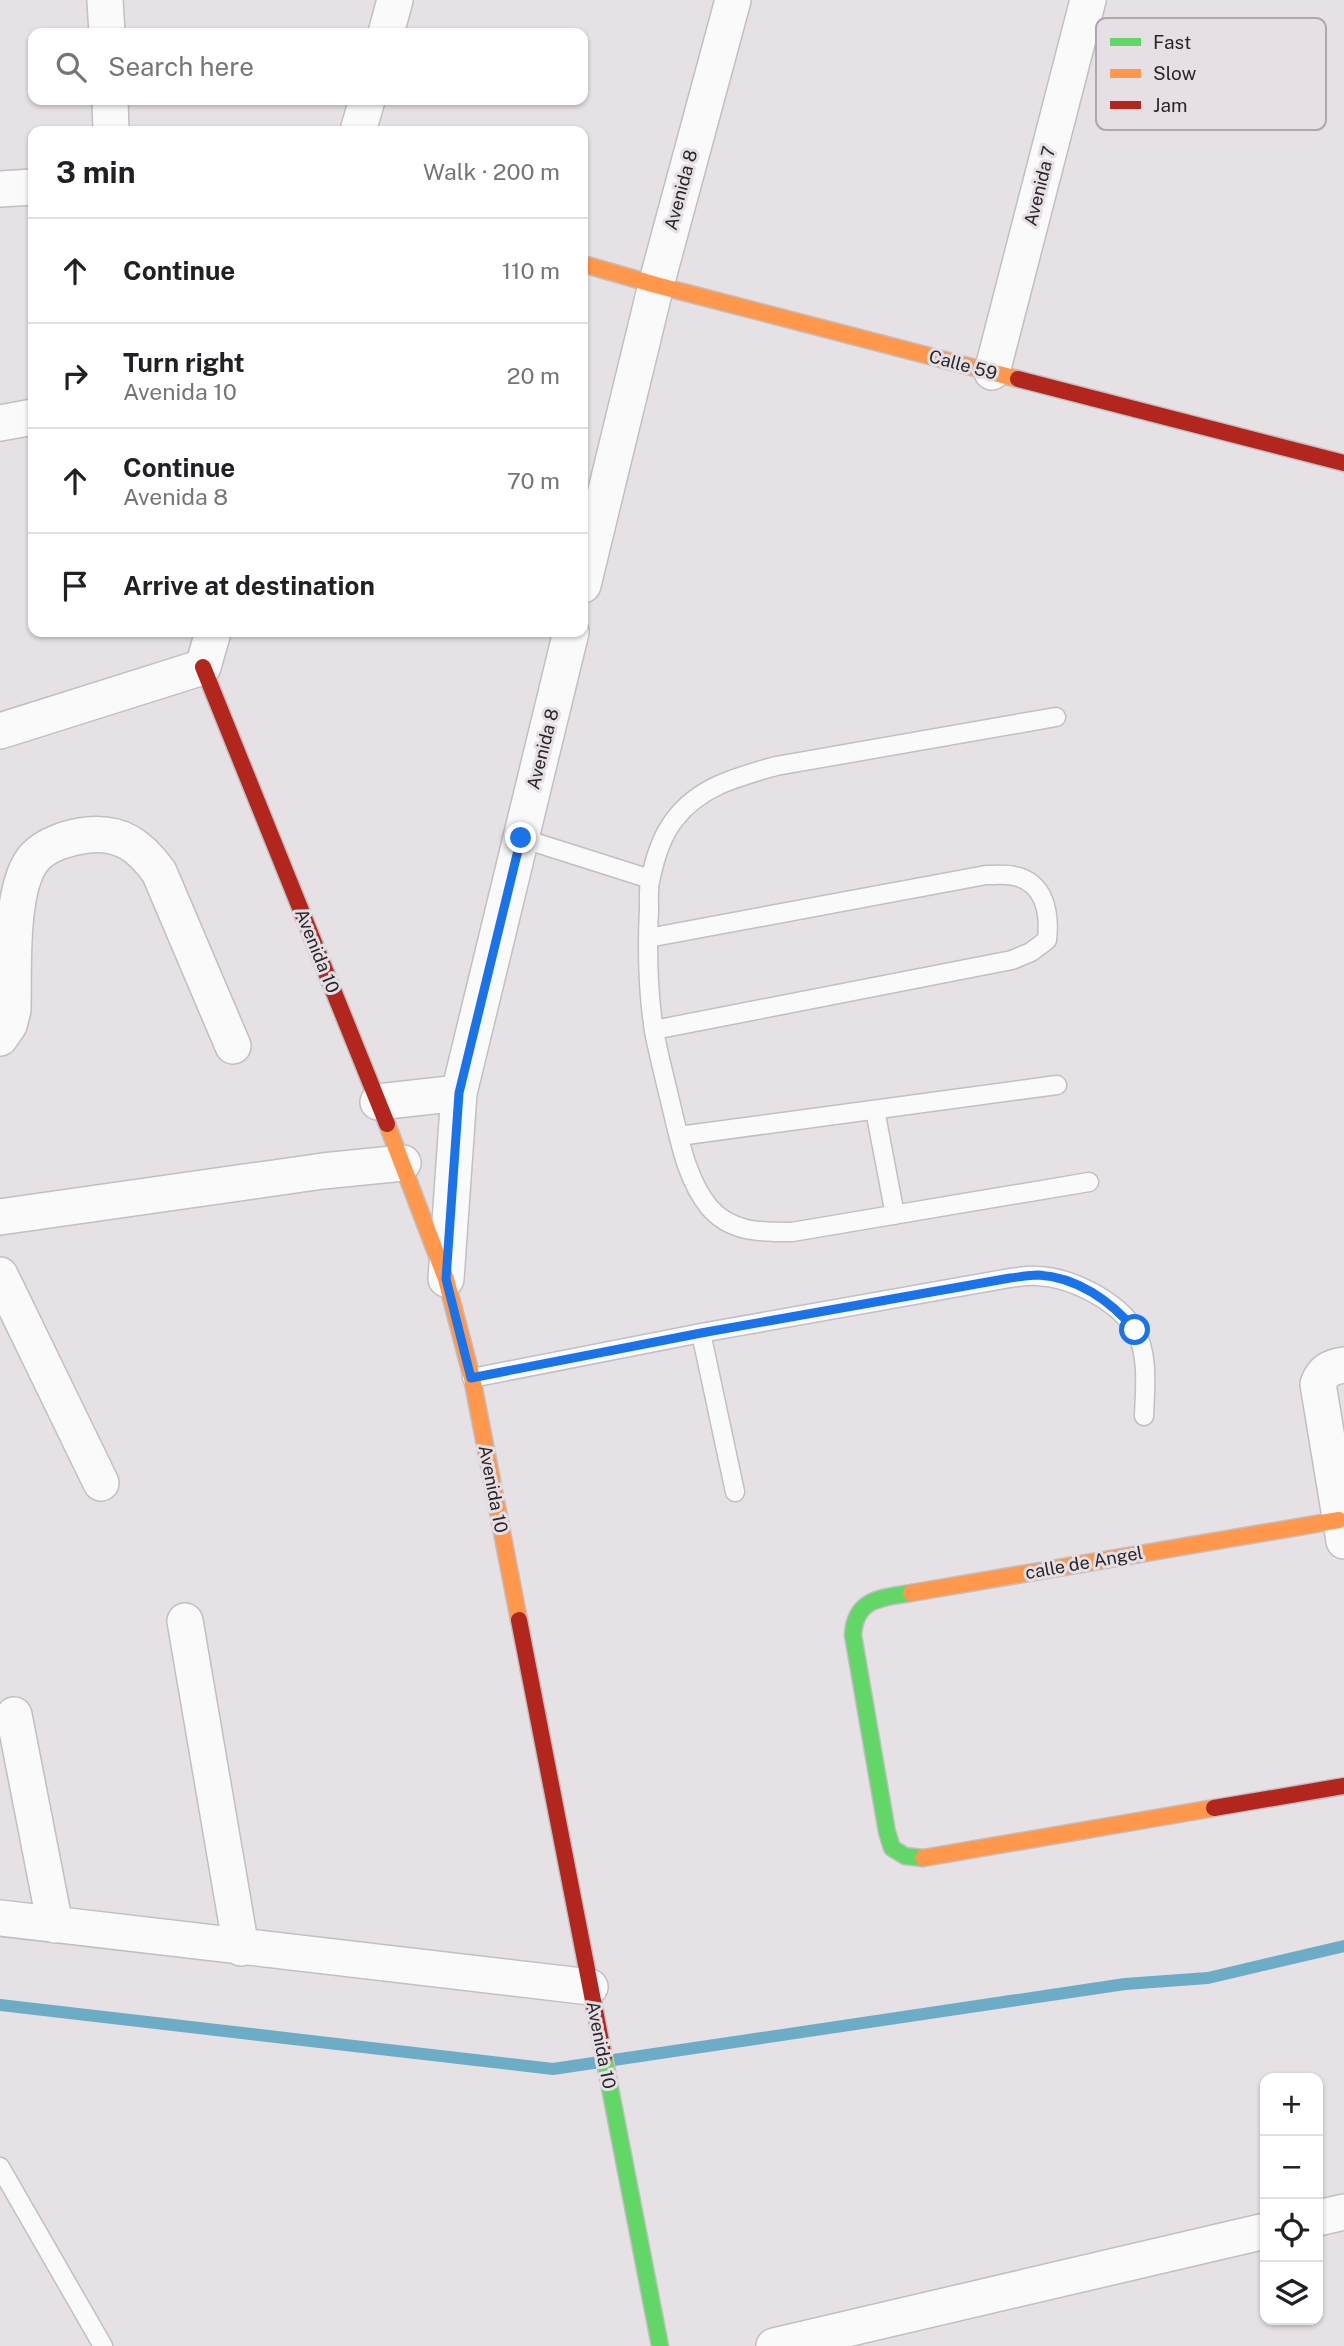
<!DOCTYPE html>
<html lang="en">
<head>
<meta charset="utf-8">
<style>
	body { margin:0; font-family:"Public Sans",sans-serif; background:#f2f2f2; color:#202124 }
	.controls { position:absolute; right:21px; bottom:21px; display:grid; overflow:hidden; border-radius:14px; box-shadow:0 2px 5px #0004 }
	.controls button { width:63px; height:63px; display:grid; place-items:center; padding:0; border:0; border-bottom:2px solid #e0e0e0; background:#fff; color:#202124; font:35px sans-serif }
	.stop { position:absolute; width:21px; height:21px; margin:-16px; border:5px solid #1a73e8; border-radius:50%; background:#fff }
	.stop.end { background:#1a73e8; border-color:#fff; box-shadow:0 2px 7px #0008 }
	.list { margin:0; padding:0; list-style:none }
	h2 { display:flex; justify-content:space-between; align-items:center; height:91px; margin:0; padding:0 28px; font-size:30px }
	h2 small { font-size:23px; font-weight:400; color:#757577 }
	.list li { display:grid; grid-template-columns:46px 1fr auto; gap:21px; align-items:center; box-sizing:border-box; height:105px; padding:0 28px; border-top:2px solid #e0e0e0 }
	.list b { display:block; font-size:26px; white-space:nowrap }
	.list p { margin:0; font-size:23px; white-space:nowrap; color:#757577 }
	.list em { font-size:23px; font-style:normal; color:#757577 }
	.icon { flex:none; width:38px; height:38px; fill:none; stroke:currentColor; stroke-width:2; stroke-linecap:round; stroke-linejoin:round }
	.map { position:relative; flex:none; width:1344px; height:2346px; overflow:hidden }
	.search { position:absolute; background:#fff; box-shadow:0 2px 5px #0004; left:28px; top:28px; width:560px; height:77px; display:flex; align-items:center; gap:18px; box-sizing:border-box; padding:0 24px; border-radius:14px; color:#757577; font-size:26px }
	.panel { position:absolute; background:#fff; box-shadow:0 2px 5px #0004; left:28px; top:126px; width:560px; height:511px; border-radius:14px }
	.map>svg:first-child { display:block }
</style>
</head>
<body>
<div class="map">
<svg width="1344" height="2346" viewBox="0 0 1344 2346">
	<rect width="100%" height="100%" fill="#e5e1e5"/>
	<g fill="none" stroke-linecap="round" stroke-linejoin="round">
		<!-- stream -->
		<path stroke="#6dacc7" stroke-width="12" d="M0 2005 553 2069 1125 1984 1208 1978 1344 1946"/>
		<!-- lane casing -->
		<g stroke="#c2bfc2" stroke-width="21">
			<path id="lane" d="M1056 717 776 766C738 777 700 786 675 819 663 834 655 858 651 877 648 887 649 899 649 909 647 949 648 992 654 1031 659 1057 666 1083 672 1109 680 1142 687 1180 709 1207 731 1233 762 1232 792 1232L1089 1182
				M521 838 650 879
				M648 938 986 875C995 875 1006 874 1014 876 1045 882 1050 913 1047 940L1031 952 1012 960 654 1030
				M875 1110 895 1215
				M679 1136 1057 1085
				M701 1333 735 1492
				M472 1378 701 1333 1010 1278C1019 1277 1029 1275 1037 1276 1071 1277 1118 1301 1135 1330 1149 1354 1145 1389 1144 1416
				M0 2167 103 2346"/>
		</g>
		<!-- street casing -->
		<g stroke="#c2bfc2" stroke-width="38">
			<path id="street" d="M105 0 107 33
				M386 33 395 0
				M110 100 111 131
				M358 131 367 100
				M0 189 33 187
				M992 372 1088 0
				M0 423 33 417
				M583 585 656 285 733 0
				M0 731 203 667 213 632
				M0 1038 9 1025 13 1010C14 971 9 888 34 858 46 844 70 837 88 835 122 832 140 846 159 872L233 1046
				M378 1102 459 1093
				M0 1217 323 1171 403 1163
				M0 1275 101 1483
				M446 1279 459 1093 571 632
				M1344 1365C1330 1367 1323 1371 1318 1384L1344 1541
				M185 1621 241 1948
				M14 1715 55 1925
				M0 1918 590 1987
				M1318 2218 1344 2212
				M774 2346 1265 2231"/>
		</g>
		<!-- fast casing -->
		<g stroke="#c2bfc2" stroke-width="19">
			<path id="fast" d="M911 1593C882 1598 855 1598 853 1635L887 1832 892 1848 905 1856 923 1858
				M604 2057 660 2346"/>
		</g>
		<!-- slow casing -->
		<g stroke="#c2bfc2" stroke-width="19">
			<path id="slow" d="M583 264 656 285 1018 379
				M387 1124 446 1279 472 1378 519 1620
				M911 1593 1339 1520
				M923 1858 1214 1808"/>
		</g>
		<!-- jam casing -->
		<g stroke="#c2bfc2" stroke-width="19">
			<path id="jam" d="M1018 379 1344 463
				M203 667 387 1124
				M519 1620 604 2057
				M1214 1808 1344 1786"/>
		</g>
		<!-- lane -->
		<use href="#lane" stroke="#fbfafb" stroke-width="18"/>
		<!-- street -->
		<use href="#street" stroke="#fbfafb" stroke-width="35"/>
		<!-- fast -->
		<use href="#fast" stroke="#63d668" stroke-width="16"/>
		<!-- slow -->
		<use href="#slow" stroke="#ff974d" stroke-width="16"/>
		<!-- jam -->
		<use href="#jam" stroke="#b3261e" stroke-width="16"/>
	</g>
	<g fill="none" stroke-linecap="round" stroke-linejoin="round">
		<!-- route -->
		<path stroke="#1a73e8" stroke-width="9" d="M521 838 459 1093 446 1279 471 1378 701 1333 1010 1278C1019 1277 1029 1275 1038 1275 1077 1277 1111 1301 1135 1330"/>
	</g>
	<g text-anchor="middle" stroke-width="6" stroke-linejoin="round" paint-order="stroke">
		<!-- street labels -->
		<g font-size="18" fill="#282628" stroke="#e6e0e6">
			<text transform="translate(1040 186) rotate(-76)" y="6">Avenida 7</text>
			<text transform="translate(681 190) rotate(-75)" y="6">Avenida 8</text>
			<text transform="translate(963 365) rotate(15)" y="6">Calle 59</text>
			<text transform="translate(543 749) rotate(-76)" y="6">Avenida 8</text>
			<text transform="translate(317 951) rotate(68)" y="6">Avenida 10</text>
			<text transform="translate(493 1489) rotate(79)" y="6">Avenida 10</text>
			<text transform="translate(1084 1563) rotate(-10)" y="6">calle de Angel</text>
			<text transform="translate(601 2045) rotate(79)" y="6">Avenida 10</text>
		</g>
	</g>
	<!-- legend -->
	<rect x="1096" y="18" width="230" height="112" rx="10" fill="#e6e0e6" stroke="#ada8ad" stroke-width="2"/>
	<rect x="1110" y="38" width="31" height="8" fill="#63d668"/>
	<rect x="1110" y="69" width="31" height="9" fill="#ff974d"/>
	<rect x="1110" y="101" width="31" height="8" fill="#b3261e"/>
	<g font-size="19" fill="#282628">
		<text x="1153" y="49">Fast</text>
		<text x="1153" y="80">Slow</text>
		<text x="1153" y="112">Jam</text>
	</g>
</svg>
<div class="controls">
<button>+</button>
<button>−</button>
<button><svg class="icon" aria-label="locate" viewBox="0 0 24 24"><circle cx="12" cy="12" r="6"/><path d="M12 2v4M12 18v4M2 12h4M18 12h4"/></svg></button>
<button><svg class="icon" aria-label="layers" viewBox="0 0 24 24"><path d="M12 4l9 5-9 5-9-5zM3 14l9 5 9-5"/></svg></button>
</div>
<div class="stop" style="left:1135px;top:1330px"></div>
<div class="stop end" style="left:521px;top:838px"></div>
<div class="search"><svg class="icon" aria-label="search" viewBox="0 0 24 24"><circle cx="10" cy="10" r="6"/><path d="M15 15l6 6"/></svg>Search here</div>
<section class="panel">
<h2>3 min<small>Walk · 200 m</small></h2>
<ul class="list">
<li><svg class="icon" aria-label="ahead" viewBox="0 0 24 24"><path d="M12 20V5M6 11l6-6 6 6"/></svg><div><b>Continue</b></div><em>110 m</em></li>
<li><svg class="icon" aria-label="right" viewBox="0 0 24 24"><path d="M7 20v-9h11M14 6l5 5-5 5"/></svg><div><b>Turn right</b><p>Avenida 10</p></div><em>20 m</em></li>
<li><svg class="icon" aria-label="ahead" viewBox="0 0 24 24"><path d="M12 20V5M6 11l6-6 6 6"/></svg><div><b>Continue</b><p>Avenida 8</p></div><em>70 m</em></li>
<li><svg class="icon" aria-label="arrive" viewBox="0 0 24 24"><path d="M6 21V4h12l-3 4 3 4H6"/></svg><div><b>Arrive at destination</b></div></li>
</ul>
</section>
</div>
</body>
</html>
